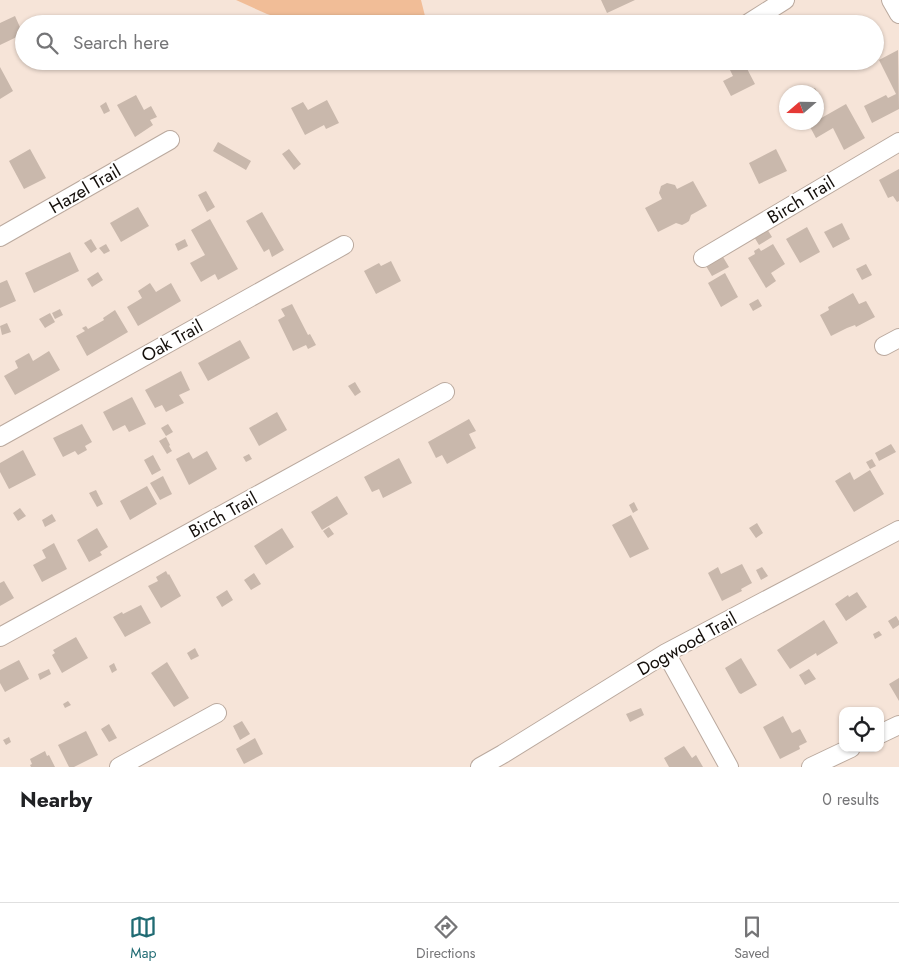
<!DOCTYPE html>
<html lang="en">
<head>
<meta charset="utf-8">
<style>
	body { margin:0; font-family:Jost,sans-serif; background:#f6f6f6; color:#202124 }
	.controls { position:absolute; right:15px; bottom:15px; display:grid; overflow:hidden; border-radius:10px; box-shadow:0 1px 4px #0004 }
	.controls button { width:45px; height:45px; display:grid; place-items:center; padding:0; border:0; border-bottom:1px solid #e0e0e0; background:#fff; color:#202124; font:25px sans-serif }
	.compass { position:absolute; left:779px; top:85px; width:45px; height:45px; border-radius:50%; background:#fff; box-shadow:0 1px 4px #0004; rotate:250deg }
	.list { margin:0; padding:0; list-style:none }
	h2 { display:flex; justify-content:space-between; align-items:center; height:65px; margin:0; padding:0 20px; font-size:21px }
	h2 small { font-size:16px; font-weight:400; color:#757577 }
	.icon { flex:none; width:28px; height:28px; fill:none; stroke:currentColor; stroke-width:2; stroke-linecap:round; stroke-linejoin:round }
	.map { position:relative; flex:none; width:899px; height:767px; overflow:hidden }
	.search { position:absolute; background:#fff; box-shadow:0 1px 4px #0004; left:15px; right:15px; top:15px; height:55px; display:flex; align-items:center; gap:12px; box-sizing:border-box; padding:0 18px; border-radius:28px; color:#757577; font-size:19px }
	.sheet { height:135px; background:#fff }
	nav { display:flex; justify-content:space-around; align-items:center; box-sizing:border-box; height:70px; border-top:1px solid #e0e0e0; background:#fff; font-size:14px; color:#757577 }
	nav a { display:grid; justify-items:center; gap:2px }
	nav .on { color:#206b73 }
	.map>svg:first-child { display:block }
</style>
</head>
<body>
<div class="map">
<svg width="899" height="767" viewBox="0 0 899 767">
	<rect width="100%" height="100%" fill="#f6e4d8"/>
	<!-- water -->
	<path fill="#f1bd97" d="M236 0H421L425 16 423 24H299L267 14Z"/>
	<!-- building -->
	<path fill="#c9b8ac" d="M601 0H635L607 13Z
		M15 16 23 34 0 45V23Z
		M898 50 899 109 872 123 864 106 886 95 888 98 896 94 879 60Z
		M732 61H743L755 84 731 96 723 81 733 76 727 64Z
		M785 61H804L790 69Z
		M0 67 13 91 0 99Z
		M815 88 822 101 816 104V92H807Z
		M136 95 144 110 151 106 157 117 150 120 153 125 135 137 117 105Z
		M327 100 339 123 326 129 324 125 305 135 291 108 303 102 308 110Z
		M106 102 110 111 104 114 100 106Z
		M846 104 865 138 844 150 833 128 816 138 809 125Z
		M218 142 251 161 246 170 213 151Z
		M30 149 46 178 24 189 9 161Z
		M289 149 301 164 294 170 282 154Z
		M776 149 787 171 759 184 749 163Z
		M899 169V201L897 202 893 196 888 198 879 180Z
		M693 181 707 206 691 215 689 221 686 223 682 225 676 223 658 232 645 208 662 199 659 193 661 186 667 183 675 185 677 189Z
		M206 191 215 207 207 212 198 195Z
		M138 207 149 226 121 242 110 223Z
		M262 212 284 250 272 257 269 249 264 252 246 221Z
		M210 219 238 269 218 280 215 274 201 282 190 263 205 255 191 230Z
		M842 223 850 239 833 248 824 232Z
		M764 224 772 237 759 245 751 232Z
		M807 227 820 252 800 263 786 239Z
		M91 239 97 249 91 253 84 243Z
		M185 239 188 246 178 251 175 244Z
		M106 244 110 251 104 254 99 248Z
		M773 244 785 264 771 273 776 281 766 288 748 258 755 254 754 251 759 248 761 251Z
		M70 252 79 271 34 293 25 273Z
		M720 252 729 267 712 276 703 261Z
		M391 261 401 281 376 294 364 271 379 263 381 266Z
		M866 264 872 275 862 280 856 269Z
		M98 272 103 280 92 287 87 279Z
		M725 273 738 297 721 307 708 283Z
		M7 280 16 301 0 308V283Z
		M150 283 156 292 171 283 181 301 138 326 127 307 142 298 138 291Z
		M853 293 859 304 866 301 875 317 856 327 855 325 847 328 831 336 820 315 829 310 828 307Z
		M758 299 762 306 753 311 749 304Z
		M292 304 308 335 310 334 316 345 308 349 306 345 293 351 278 320 285 316 281 309Z
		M60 309 63 315 55 319 52 313Z
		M115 310 128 332 87 356 76 336 85 331 82 328 86 326 88 329 104 320 103 318Z
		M50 313 55 322 45 328 39 319Z
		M7 323 11 332 2 335 0 326Z
		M240 340 250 358 208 381 198 363Z
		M49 351 60 370 15 395 4 376 18 368 15 361 29 353 33 361Z
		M181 371 190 390 179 395 184 403 166 412 162 405 155 408 145 390Z
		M355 382 361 392 355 396 348 386Z
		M132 397 146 424 129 432 125 425 113 431 103 412Z
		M277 412 287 430 259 446 249 428Z
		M469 419 476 431 469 434 476 448 447 464 442 455 436 458 428 442Z
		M82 424 92 442 85 446 87 450 78 455 75 451 63 457 53 438Z
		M168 424 173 432 166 436 161 428Z
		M166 437 170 445 169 446 172 451 167 454 159 441Z
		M891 444 896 452 879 461 875 453Z
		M23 450 36 475 9 489 0 472V463Z
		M207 451 217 469 189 485 176 459 189 452 193 459Z
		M249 454 252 459 246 462 243 457Z
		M153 455 161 470 152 475 144 460Z
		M399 458 412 483 383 498 379 489 372 492 364 477Z
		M872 459 876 466 870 469 866 462Z
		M870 470 884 494 854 512 835 481 850 472 854 480Z
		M163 476 172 494 160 500 150 483Z
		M147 486 157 504 130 520 120 501Z
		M96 490 103 504 97 507 89 493Z
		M337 496 348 514 322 530 311 512Z
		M634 502 638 510 633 513 629 505Z
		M20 508 26 516 18 521 13 513Z
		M52 514 56 521 45 527 42 520Z
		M631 515 649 549 630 558 612 525Z
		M757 523 763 533 756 538 749 528Z
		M329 527 334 534 328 538 323 531Z
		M97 528 108 547 100 552 102 555 89 562 77 540Z
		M282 528 294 547 266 565 254 546Z
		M54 543 67 569 42 582 33 565 46 558 42 550Z
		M742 564 752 583 741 589 742 591 722 601 708 573 718 567 721 574Z
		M762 567 768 576 761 580 756 570Z
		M166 571 168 575 169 574 181 596 161 608 148 586 158 581 156 577Z
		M254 573 261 584 251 590 244 580Z
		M4 581 14 598 0 606V583Z
		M227 590 233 600 222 607 216 597Z
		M857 592 867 607 846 621 835 604 848 595 849 597Z
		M141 605 151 623 125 637 113 617 122 612 123 614Z
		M896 616 899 621V625L893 629 888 621Z
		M824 620 838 643 817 656 816 653 790 669 777 650Z
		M879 631 882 635 875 639 873 634Z
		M76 637 88 658 62 673 52 655 55 653 53 650Z
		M195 648 199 656 191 660 187 653Z
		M741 658 757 685 741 694 739 693 725 668Z
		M19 660 29 679 5 692 0 683V670Z
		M167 662 189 698 174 707 151 673Z
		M114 663 117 670 112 673 109 666Z
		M49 669 51 674 40 680 38 674Z
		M809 669 816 679 805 685 799 675Z
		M899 678V701L889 684Z
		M68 701 71 705 65 708 63 704Z
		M641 708 644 715 630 722 626 714Z
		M783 716 792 733 800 729 807 742 799 746 800 749 780 759 763 727Z
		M242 721 250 734 240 740 233 726Z
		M109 724 117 738 109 742 101 729Z
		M86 731 98 755 74 767H69L58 745Z
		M9 737 11 742 6 745 3 740Z
		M255 738 263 754 244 764 236 749Z
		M684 746 692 758 696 755 703 767H669L664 758Z
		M45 751 47 756 49 755 55 767H31L30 765 32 764 30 759Z"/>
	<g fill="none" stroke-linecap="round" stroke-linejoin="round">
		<!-- minor casing -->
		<g stroke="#baa99e" stroke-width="20">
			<path id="minor" d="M891 0 899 14
				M747 24 785 0
				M0 237 170 140
				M703 258 899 142
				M884 346 899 338
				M0 437 344 245
				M0 637 445 392
				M666 653 729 767
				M880 734 899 725
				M119 767 217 713
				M480 767 503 754 666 653 899 530
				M811 767 851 748"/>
		</g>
		<!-- minor -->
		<use href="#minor" stroke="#fff" stroke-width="18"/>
	</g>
	<g text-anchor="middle" stroke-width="4" stroke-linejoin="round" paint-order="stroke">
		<!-- street labels -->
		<g font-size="18" fill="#140f0b" stroke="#fff">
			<text transform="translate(85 189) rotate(-30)" y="6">Hazel Trail</text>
			<text transform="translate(801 200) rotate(-31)" y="6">Birch Trail</text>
			<text transform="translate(172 341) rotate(-29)" y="6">Oak Trail</text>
			<text transform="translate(223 515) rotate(-29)" y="6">Birch Trail</text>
			<text transform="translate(687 644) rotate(-29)" y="6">Dogwood Trail</text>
		</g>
	</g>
</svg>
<div class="controls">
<button><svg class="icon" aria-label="locate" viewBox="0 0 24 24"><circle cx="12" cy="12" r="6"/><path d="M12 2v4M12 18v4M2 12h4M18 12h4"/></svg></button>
</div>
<svg class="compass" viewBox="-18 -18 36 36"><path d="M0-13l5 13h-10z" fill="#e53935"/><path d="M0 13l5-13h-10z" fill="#757577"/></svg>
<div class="search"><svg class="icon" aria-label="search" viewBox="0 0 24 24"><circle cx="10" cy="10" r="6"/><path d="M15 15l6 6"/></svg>Search here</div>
</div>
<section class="sheet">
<h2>Nearby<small>0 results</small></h2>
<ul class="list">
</ul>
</section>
<nav>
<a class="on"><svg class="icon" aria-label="map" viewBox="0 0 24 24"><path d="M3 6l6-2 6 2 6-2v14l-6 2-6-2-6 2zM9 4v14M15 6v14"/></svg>Map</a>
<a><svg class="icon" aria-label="directions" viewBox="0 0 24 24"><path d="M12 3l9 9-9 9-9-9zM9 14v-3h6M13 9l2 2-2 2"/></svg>Directions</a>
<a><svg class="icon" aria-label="saved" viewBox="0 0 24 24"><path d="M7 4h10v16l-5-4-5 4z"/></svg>Saved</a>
</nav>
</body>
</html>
